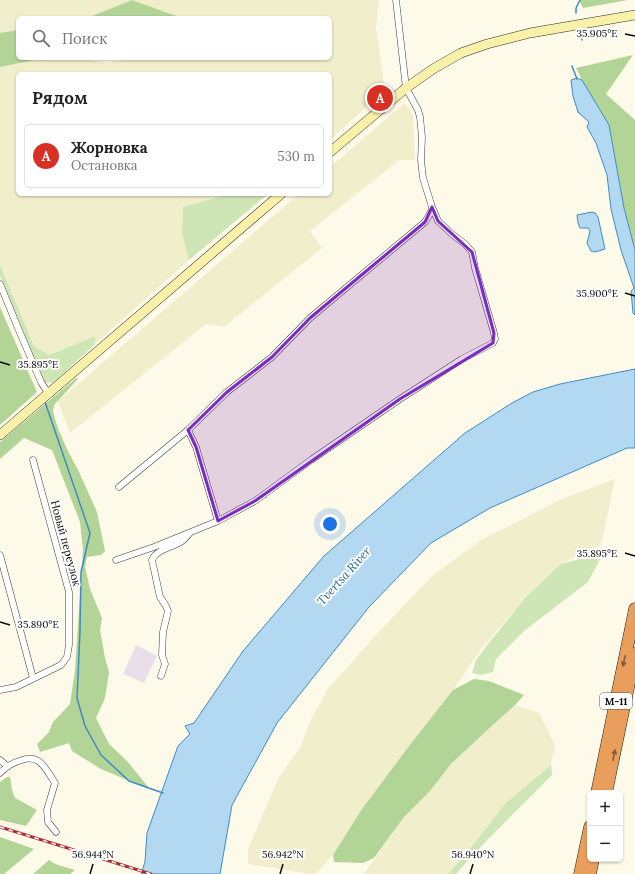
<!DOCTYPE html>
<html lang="ru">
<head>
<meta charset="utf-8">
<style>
	body { margin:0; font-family:Lora,serif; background:#f6f6f6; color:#222 }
	.controls { position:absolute; right:12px; bottom:12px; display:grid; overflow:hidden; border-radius:6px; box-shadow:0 1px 3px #0004 }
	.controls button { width:36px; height:36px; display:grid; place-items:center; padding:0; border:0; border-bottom:1px solid #e0e0e0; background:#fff; color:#222; font:20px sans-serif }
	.you { position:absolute; left:330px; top:524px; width:14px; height:14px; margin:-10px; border:3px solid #fff; border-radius:50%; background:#1a73e8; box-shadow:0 0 0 6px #1a73e833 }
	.badge { display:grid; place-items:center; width:26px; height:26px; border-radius:50%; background:#d93025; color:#fff; font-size:13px; font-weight:700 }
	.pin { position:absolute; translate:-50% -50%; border:2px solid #fff; box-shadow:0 1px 4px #0006 }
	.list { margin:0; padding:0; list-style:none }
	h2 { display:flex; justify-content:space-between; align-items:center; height:52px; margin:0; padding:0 16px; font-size:17px }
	h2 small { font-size:13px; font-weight:400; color:#767676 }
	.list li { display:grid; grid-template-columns:26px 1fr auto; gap:12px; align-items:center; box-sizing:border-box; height:64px; margin:0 8px 8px; padding:0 8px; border:1px solid #e0e0e0; border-radius:6px }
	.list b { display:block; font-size:15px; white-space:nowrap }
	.list p { margin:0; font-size:13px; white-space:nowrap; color:#767676 }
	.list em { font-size:13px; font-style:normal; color:#767676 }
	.icon { flex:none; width:22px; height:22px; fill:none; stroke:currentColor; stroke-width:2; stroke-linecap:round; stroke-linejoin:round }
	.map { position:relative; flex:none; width:635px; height:874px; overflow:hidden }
	.search { position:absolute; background:#fff; box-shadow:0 1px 3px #0004; left:16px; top:16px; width:316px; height:44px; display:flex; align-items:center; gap:10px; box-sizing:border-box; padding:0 14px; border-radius:6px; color:#767676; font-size:15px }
	.panel { position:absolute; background:#fff; box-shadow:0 1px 3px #0004; left:16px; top:72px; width:316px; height:124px; border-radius:6px }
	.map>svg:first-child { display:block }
</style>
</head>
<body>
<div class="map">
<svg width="635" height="874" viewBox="0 0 635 874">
	<rect width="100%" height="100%" fill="#fefae9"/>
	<!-- industrial -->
	<path fill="#e8dfe9" d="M136 645 157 656 144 683 123 674Z"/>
	<!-- farmland -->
	<path fill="#f1eecc" d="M0 0H379L376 27 385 90 330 140V74H18V194H229L183 207 182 234 189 260 95 344 94 336 49 355 34 346 0 265V67L44 58H83L108 63 131 58H330V18H182L132 0 87 18H18V30L0 33Z
		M405 103 413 116 415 160H399L310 231 322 248 224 327 206 324 70 433 58 401 299 194H330V167Z
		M615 479 601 545 561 564 525 598 481 649 456 686 406 750 362 809 333 855 316 874H311L248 864V849L278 779 301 746 309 723 328 689 375 636 432 576 481 540 562 499Z
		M515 705 539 713 555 745 551 765 506 803 465 855 448 874H364L404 817 430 791 451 764 483 734Z"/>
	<!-- green -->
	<path fill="#cee5b6" d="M229 194H268L189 260 182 234 183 207Z
		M0 265 34 346 49 355 95 336V344L53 383 44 382 0 276Z
		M605 550 588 582 524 631 496 659 493 672 481 675 472 673 476 660 488 644 525 598 561 564 587 557Z
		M551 765 552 775C520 808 486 839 456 874H448L465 855 506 803Z"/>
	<!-- forest -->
	<path fill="#b2d497" d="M132 0 182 18H87Z
		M579 0H628L583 8Z
		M18 30V58H44L0 67V33Z
		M633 55 606 94 635 120V250L624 208 609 125 582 80 576 68Z
		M0 307 37 392 0 425Z
		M76 378 78 379 54 405 53 411 57 426 66 447 79 472 97 512 105 551 101 555 87 557 85 567 90 589 102 618 100 630 105 658 109 672 105 698 96 718 109 744 127 761 149 788 141 786 101 769 72 751 69 743 40 752 37 744 49 732 53 722 70 704 75 670 83 550 80 522 52 450 24 438 0 459V442Z
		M474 679 489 681 524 695 515 705 483 734 451 764 430 791 404 817 374 858 363 863 334 862 333 855 362 809 406 750 453 690Z
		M7 777H10L12 790 15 798 37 810 26 826 0 820V782Z
		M0 837 34 849 4 874H0Z
		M49 860 55 864 75 870 70 874H33Z"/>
	<!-- water -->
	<path fill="#b2d9f1" stroke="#3e8cc3" d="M577 78 582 80 609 125 624 208 635 250V315L633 313 631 291 634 288 621 250 611 209 607 175 596 143 587 127 589 122 578 112 573 96 571 80Z
		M592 212 595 213 598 217 605 249 595 252 591 251 587 243 590 231 588 228H580L578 223 577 215Z
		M635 369V448H627L490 508 431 543 369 607 277 723 232 805 220 874H141L145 862 147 833 178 746 190 734 185 726 194 723 243 651 324 556 465 433 512 403 533 392 560 384Z"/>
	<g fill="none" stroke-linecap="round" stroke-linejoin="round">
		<!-- stream -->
		<path stroke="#3e8cc3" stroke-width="1.5" d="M576 13V8L580 0
			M581 32 582 40
			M572 66 577 79
			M45 402 90 533 81 572 80 631 77 698 85 726 101 755 129 781 163 793"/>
		<!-- minor casing -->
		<g stroke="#3d3d3d" stroke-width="7">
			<path id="minor" d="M0 284 18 328 41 382 48 393
				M188 430 196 447 218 521
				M119 487 188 430 227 392 272 357 310 318 425 222 432 210V207
				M0 555 33 678
				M116 560 154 547 218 521 255 501 311 460 400 399 462 359 493 343 495 339 494 333 475 268 472 252 465 244 453 235 438 221 432 207 423 178 421 160 422 137 420 117 418 110 406 88 396 0
				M161 676 165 664 162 655 163 632 168 611 166 606 160 597 152 560C157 548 173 548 182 541 184 540 187 536 189 534
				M0 690 16 687 61 665 67 657 69 645V592L33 460
				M0 760 7 766
				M0 773C7 766 12 763 22 760 40 753 46 770 55 783L47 810 48 822 56 832"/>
		</g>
		<!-- secondary casing -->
		<g stroke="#2c2c2c" stroke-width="10">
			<path id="secondary" d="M330 152 406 88 433 69 461 53 487 44 530 33 635 15
				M0 435 281 194"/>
		</g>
		<!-- motorway casing -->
		<g stroke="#1b1b1b" stroke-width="13">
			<path id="motorway" d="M597 793 635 609
				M606 793 635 654
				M580 874 590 827
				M590 874 593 859"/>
		</g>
		<!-- minor -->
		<use href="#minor" stroke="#fff" stroke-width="6"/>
		<!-- secondary -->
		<use href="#secondary" stroke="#f9f1a9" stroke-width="9"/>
		<!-- motorway -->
		<use href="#motorway" stroke="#ea9e5b" stroke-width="12"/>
		<!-- rail casing -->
		<g stroke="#af2d32" stroke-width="3">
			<path id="rail" d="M0 827 151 874"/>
		</g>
		<!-- rail -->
		<use href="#rail" stroke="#fff" stroke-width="1.5" stroke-dasharray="4.5" stroke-linecap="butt"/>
	</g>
	<!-- one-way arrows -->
	<defs><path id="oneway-solid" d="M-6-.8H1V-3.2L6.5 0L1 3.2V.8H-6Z"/></defs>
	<g fill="#855b37">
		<use href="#oneway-solid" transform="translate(624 661) rotate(102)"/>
		<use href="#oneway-solid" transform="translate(614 755) rotate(-79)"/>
	</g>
	<!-- marked area -->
	<path fill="#7b2cbf" fill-opacity="0.2" stroke="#7b2cbf" stroke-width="3" stroke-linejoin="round" d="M432 207 438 221 472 252 494 333 493 343 400 399 255 501 218 521 196 447 188 430 227 392 272 357 310 318 425 222Z"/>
	<!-- ticks -->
	<path fill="none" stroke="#0a0a0a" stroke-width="1.5" d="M625 34 635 36M625 293 635 296M0 362 10 365M625 553 635 556M0 622 10 625M90 874 93 864M280 874 283 864M470 874 473 864"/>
	<g text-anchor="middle" stroke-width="4" stroke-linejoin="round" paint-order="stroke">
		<!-- shield labels -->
		<rect fill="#fff" stroke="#545454" stroke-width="1" x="600" y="693" width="32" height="16" rx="3"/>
		<g font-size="10" font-weight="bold" fill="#0a0a0a">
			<text x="616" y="705">М-11</text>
		</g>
		<!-- street labels -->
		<g font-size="11" fill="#0a0a0a" stroke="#fff">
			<text transform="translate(66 543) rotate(75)" y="4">Новый переулок</text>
		</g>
		<!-- water labels -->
		<g font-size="12" font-style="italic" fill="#1e5e92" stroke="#fff">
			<text transform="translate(344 576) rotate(-48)" y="4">Tvertsa River</text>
		</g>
	</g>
	<g font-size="10" text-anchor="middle" fill="#0a0a0a" stroke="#fff" stroke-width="4" stroke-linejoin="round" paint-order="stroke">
		<text x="597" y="37">35.905°E</text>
		<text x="597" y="297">35.900°E</text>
		<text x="38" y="368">35.895°E</text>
		<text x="597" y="557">35.895°E</text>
		<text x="38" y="628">35.890°E</text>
		<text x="93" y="858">56.944°N</text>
		<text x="283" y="858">56.942°N</text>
		<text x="473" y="858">56.940°N</text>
	</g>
</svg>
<div class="controls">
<button>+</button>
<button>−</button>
</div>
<div class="you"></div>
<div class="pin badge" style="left:380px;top:98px">A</div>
<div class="search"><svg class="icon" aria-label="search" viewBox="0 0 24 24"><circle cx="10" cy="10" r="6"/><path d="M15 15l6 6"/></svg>Поиск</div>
<section class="panel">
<h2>Рядом<small></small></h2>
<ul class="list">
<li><span class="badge">A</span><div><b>Жорновка</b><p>Остановка</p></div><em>530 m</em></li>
</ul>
</section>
</div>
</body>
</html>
